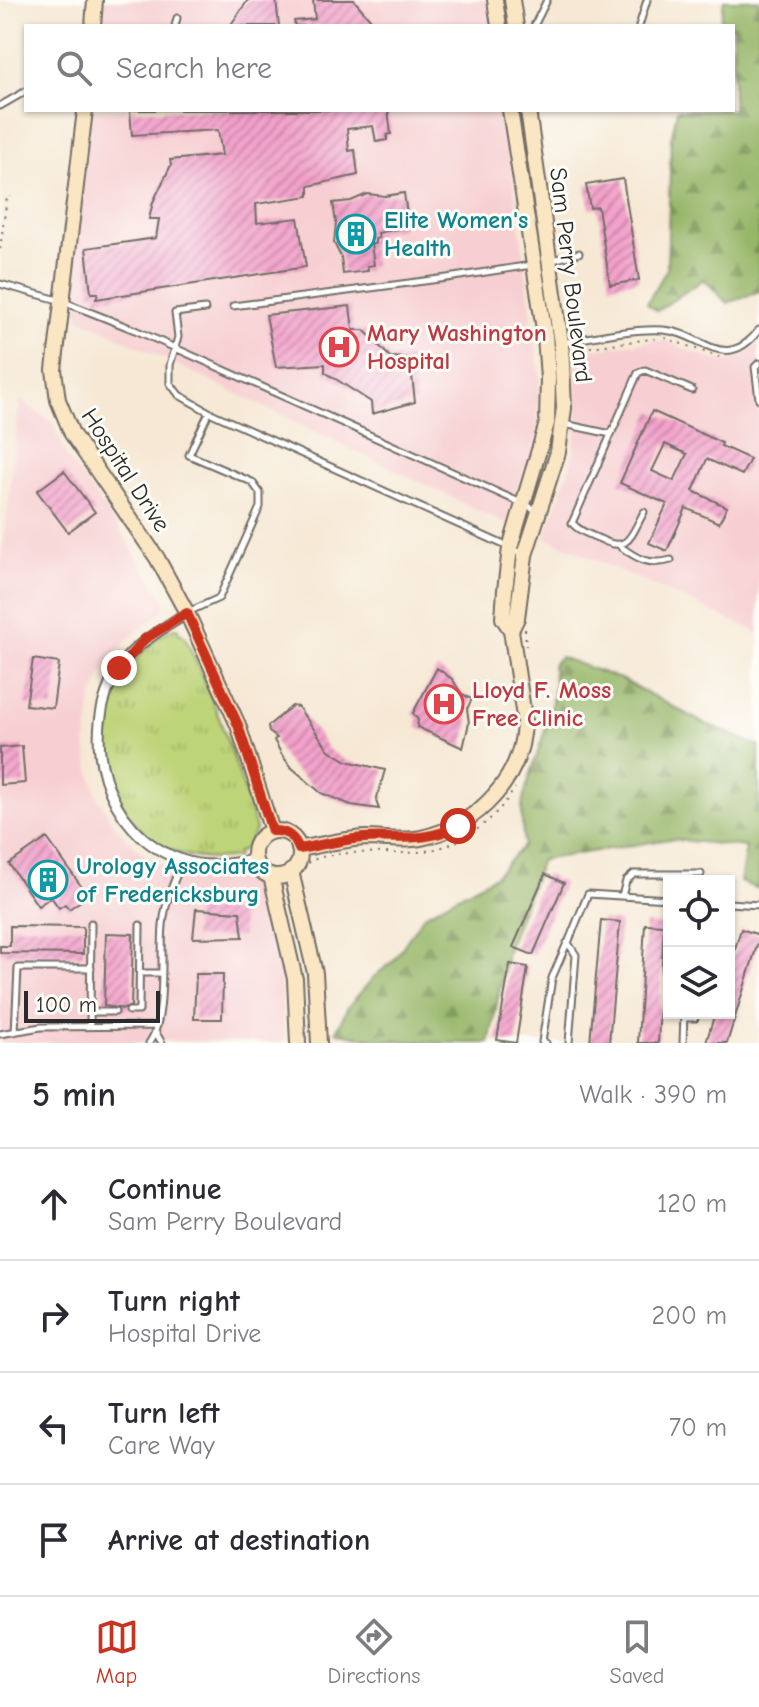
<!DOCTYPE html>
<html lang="en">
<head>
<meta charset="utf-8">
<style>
	body { margin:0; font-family:"Comic Neue",sans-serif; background:#f2f2f3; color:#2b2b33 }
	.controls { position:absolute; right:24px; bottom:24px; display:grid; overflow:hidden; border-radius:0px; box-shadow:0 2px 6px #0004 }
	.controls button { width:72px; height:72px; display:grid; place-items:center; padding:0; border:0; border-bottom:2px solid #e1e1e2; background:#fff; color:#2b2b33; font:40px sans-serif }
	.scale { position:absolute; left:24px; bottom:20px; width:136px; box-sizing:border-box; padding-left:8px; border:4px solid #2b2b2b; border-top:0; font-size:22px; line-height:28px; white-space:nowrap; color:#2b2b2b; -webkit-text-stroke:6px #fdfcf7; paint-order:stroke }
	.stop { position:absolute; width:24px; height:24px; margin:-18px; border:6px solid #c8321e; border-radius:50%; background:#fff }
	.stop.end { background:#c8321e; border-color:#fff; box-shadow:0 2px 8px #0008 }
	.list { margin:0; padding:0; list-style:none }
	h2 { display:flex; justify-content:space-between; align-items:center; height:104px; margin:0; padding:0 32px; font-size:34px }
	h2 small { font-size:26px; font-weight:400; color:#7c7c81 }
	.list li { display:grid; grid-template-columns:52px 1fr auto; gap:24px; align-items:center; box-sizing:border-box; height:112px; padding:0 32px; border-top:2px solid #e1e1e2 }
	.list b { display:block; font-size:30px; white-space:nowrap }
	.list p { margin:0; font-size:26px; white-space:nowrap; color:#7c7c81 }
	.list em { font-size:26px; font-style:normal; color:#7c7c81 }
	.icon { flex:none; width:44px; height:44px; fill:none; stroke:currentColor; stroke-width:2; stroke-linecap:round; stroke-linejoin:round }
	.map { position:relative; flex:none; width:759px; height:1043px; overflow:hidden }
	.search { position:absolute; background:#fff; box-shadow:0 2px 6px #0004; left:24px; right:24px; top:24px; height:88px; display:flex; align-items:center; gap:20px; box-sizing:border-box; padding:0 28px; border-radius:0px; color:#7c7c81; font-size:30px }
	.sheet { height:552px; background:#fff }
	nav { display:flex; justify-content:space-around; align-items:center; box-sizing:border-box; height:112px; border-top:2px solid #e1e1e2; background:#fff; font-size:22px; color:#7c7c81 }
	nav a { display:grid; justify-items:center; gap:4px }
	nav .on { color:#c8321e }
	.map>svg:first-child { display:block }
</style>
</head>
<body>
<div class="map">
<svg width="759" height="1043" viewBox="0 0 759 1043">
	<defs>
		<pattern id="grass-tufts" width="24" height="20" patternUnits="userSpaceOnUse" patternTransform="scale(2)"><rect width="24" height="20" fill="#bdd478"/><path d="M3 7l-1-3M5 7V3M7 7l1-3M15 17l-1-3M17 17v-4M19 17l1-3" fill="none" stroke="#a3b668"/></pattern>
		<pattern id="forest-firs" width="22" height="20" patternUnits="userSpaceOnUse" patternTransform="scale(2)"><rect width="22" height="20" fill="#96b668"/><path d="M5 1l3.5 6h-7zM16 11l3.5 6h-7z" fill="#7b9456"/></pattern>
		<pattern id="building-hatch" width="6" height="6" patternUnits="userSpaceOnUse" patternTransform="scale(2)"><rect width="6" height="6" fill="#f3a2cb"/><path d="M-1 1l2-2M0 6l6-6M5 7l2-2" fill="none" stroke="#c584a5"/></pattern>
	</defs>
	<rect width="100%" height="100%" fill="#fdfcf7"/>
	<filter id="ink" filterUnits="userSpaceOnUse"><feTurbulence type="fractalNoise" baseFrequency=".0125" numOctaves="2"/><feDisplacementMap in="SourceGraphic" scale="16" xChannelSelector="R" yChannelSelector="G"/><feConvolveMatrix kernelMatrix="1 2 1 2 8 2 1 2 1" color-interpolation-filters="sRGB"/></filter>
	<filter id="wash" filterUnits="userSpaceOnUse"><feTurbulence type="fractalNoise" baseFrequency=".006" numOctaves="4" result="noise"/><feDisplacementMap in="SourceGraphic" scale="32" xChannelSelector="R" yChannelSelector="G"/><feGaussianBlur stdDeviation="1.8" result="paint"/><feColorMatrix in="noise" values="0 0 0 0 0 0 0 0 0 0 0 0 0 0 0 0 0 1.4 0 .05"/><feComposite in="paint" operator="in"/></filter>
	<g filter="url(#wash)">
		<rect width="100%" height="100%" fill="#f6e8d4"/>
		<!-- built -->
		<path fill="#f7cfd2" d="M104 0H489L493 26H101Z
			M91 110H504L540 378 537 435 528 472 508 525 78 317 72 261Z
			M656 340 668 342 712 359 725 361 739 358 759 345V633L545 537 573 457 578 413 575 352Z
			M20 399 52 423 67 457 115 522 165 601 163 611 133 634 113 656 101 676 91 704 86 745 90 770 98 798 115 827 148 858 176 871 206 878 249 875 262 886 280 966 285 1040 281 1043 172 1040 141 1043H0V574Z"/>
		<!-- grass -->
		<path fill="url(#grass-tufts)" stroke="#748052" stroke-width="2" d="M173 628H178V632L185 637C214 700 237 762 256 829L246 848 237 853V857C103 878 57 699 173 628Z"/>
		<!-- forest -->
		<path fill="url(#forest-firs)" stroke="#60704a" stroke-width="2" d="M724 0H759V88L754 112 759 179V292L727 303 704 279 657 311 647 303 667 269 671 139 677 110H733V26H720Z
			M560 657 623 680 703 723 759 746V889L740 882 746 847 670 839 541 860 509 943 489 1043C450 1043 367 1043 336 1031L348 1007 374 977 394 960 424 915 495 876 524 845C523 831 520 814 523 801 531 763 562 702 552 665Z"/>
		<g id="blocks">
			<!-- building -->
			<path fill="url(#building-hatch)" fill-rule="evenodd" d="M248 0H276L279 26H230Z
				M313 0H354L376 26H295L294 21 315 19Z
				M130 110H388L391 134 387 135V140L376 142 373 126 347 129 349 151 355 150 358 175 309 186V196L256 204 257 223 298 218 306 267 96 299 98 293H91L86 248 156 238 159 219H149L153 202 171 165 170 160 222 155 218 130 132 135Z
				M623 179 639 280 610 285 598 207 590 208 586 185Z
				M404 193 408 222 402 223 403 228 378 233 379 238 375 239V244H371L374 265 367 266 368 271 343 274 341 257 334 243 336 223 333 203 351 201 367 194 385 196Z
				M350 306 353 330H364L390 357 410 358 415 402 372 414 371 402 325 372V364L276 367 266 315Z
				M652 411 722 443 721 446 750 459 742 475 707 459 693 491 727 507 719 523 686 508 667 551 649 543 667 504 620 483ZM665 444 687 454 674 481 652 471Z
				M64 471 95 512 68 532 37 491Z
				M33 659 59 663 53 708 26 705Z
				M437 668 452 679 462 694 472 699 467 709 469 723 463 748 417 727 418 720 413 713Z
				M292 706 298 707 329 750 347 761 385 770 376 801 379 809 351 805 321 793 291 767 282 755 274 740 277 738 269 732 268 726Z
				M22 746 25 783 0 785V748Z
				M47 838 88 896 69 909 65 904 59 908 51 897 38 906 9 864Z
				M545 874 564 883 533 955 513 947Z
				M196 909 240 912 243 937 193 938Z
				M601 920 620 922 609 1043H590Z
				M645 924 664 925 658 1043H638Z
				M10 926 83 927V954L0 953V946H10Z
				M741 929 759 935V939L727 1043H706L715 1013H729V969Z
				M106 933 133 934 131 1006 124 1009 104 1006Z
				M510 964 528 967 516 1043 497 1040Z
				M196 974H223L222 1019H194Z"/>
		</g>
	</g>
	<g filter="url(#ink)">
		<use href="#blocks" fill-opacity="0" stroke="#726d66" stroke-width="2"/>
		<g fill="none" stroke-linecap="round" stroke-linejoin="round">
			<!-- lane casing -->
			<g stroke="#726d66" stroke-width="9">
				<path id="lane" d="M175 26 177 18
					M534 26 547 0
					M639 26 647 0
					M0 106 26 91
					M549 261 579 253
					M0 284 62 301 135 330 539 511
					M233 306 447 278 532 265
					M205 309 175 313 178 337 170 365V383L179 395 209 412 524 554
					M562 343C590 337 636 328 663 330 701 332 724 375 759 330
					M759 363 755 367 759 399
					M564 424 611 434
					M644 512C631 535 629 554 600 539 590 535 579 531 572 523L638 373 645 370 692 390
					M620 546C637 559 650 566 671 560
					M188 612 219 598 260 507V493L252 482 189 455 209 412
					M622 896 626 881 634 874H701
					M729 903 759 905
					M140 973H162
					M129 1011H139L140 925
					M90 1012H115
					M684 1018H695L696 1013
					M90 1026 91 923
					M15 1032 18 968H91
					M156 1033 162 1043
					M0 1034 41 1027 157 1026
					M149 1043C167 1020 160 956 163 926 165 902 173 882 183 861
					M546 1043 542 1042 552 978 567 943
					M569 1043 576 955 568 943 588 894 669 899
					M683 1043 684 1013"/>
			</g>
			<!-- street casing -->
			<g stroke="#726d66" stroke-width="13">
				<path id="street" d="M187 613C163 629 137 642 120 666 76 733 104 834 182 860 207 869 230 864 255 860"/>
			</g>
			<!-- secondary casing -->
			<g stroke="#726d66" stroke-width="18">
				<path id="secondary" d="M495 0 499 26
					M512 0 516 26
					M93 26 95 0
					M85 110 54 370 58 400 72 434 157 558 187 613 238 725 272 831
					M511 630 517 618 525 555 558 452 564 408 561 343 528 110
					M254 854a23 23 0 1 1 46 0a23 23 0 1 1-46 0Z
					M299 849C321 845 344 839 366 838 384 838 403 842 421 838 478 826 525 777 524 717L511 630 503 618 505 590 510 548 547 423 548 378 545 336 510 110
					M291 871 315 973 319 1043
					M271 876 295 979 298 1043"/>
			</g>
			<!-- path -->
			<path stroke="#726d66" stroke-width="2" stroke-dasharray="2 6" stroke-linecap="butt" d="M0 249 7 197H11
				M665 338 719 357
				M574 349 659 338
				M525 629 526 646
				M302 869C317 847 378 854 403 853 415 853 428 851 439 848 471 839 498 816 515 788"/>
			<!-- lane -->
			<use href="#lane" stroke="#fff" stroke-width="5"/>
			<!-- street -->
			<use href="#street" stroke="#fff" stroke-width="9"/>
			<!-- secondary -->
			<use href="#secondary" stroke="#fbe6c4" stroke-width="14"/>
		</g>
	</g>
	<g fill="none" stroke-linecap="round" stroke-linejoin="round" filter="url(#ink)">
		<!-- route -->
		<path stroke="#c8321e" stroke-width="10" d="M119 668 145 639 187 613 238 725 272 831C286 830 294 836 299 849 320 845 342 840 363 838 399 836 423 843 458 826"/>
	</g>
	<!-- icons -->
	<defs>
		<g id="building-ring" transform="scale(2)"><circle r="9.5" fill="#fdfcf7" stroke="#0f9aa8" stroke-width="1.5"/><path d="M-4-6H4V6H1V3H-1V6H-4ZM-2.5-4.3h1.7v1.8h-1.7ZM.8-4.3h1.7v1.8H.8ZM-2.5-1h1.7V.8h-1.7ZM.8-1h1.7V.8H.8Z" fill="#0f9aa8"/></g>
		<g id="hospital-ring" transform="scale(2)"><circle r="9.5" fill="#fdfcf7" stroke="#e0444e" stroke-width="1.5"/><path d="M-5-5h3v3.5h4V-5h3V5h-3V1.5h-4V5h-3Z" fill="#e0444e"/></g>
	</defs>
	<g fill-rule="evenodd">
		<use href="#building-ring" x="356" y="234"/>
		<use href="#hospital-ring" x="339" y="347"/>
		<use href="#hospital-ring" x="444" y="704"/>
		<use href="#building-ring" x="48" y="880"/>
	</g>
	<g text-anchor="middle" stroke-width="6" stroke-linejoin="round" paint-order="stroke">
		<!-- culture labels -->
		<g font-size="24" font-weight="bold" fill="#0d838f" stroke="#fdfcf7" text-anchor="start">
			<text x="384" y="228">Elite Women's<tspan x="384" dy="28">Health</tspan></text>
			<text x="76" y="874">Urology Associates<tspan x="76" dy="28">of Fredericksburg</tspan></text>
		</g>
		<!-- street labels -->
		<g font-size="24" fill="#2b2b2b" stroke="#fdfcf7">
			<text transform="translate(571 275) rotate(83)" y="8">Sam Perry Boulevard</text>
			<text transform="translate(126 470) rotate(57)" y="8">Hospital Drive</text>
		</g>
		<!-- health labels -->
		<g font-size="24" font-weight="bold" fill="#be3a42" stroke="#fdfcf7" text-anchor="start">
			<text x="367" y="341">Mary Washington<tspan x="367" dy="28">Hospital</tspan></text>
			<text x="472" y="698">Lloyd F. Moss<tspan x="472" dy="28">Free Clinic</tspan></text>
		</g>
	</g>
</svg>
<div class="controls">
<button><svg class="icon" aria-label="locate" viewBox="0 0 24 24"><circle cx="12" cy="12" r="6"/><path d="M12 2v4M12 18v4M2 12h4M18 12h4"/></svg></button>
<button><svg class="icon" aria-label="layers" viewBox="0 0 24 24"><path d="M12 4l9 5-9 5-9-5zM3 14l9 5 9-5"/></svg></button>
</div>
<div class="scale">100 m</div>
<div class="stop" style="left:458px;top:826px"></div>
<div class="stop end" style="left:119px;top:668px"></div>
<div class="search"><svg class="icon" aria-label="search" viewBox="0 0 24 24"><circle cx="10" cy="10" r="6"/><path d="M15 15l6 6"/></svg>Search here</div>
</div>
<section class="sheet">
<h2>5 min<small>Walk · 390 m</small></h2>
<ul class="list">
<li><svg class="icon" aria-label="ahead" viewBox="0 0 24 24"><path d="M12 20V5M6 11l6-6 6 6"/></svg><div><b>Continue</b><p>Sam Perry Boulevard</p></div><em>120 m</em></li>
<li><svg class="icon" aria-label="right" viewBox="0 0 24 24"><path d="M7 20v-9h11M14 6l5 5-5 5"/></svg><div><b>Turn right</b><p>Hospital Drive</p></div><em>200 m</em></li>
<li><svg class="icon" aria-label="left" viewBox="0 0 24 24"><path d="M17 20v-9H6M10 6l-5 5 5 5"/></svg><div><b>Turn left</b><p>Care Way</p></div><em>70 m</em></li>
<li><svg class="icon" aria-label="arrive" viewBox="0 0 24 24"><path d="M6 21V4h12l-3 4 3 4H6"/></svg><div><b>Arrive at destination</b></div></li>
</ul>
</section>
<nav>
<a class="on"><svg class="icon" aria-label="map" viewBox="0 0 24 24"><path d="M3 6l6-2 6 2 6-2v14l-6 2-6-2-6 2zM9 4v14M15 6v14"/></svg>Map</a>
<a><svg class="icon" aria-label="directions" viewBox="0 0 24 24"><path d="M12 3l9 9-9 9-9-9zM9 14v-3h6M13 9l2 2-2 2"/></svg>Directions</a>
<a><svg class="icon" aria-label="saved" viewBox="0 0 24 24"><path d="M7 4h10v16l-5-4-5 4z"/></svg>Saved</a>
</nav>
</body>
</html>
